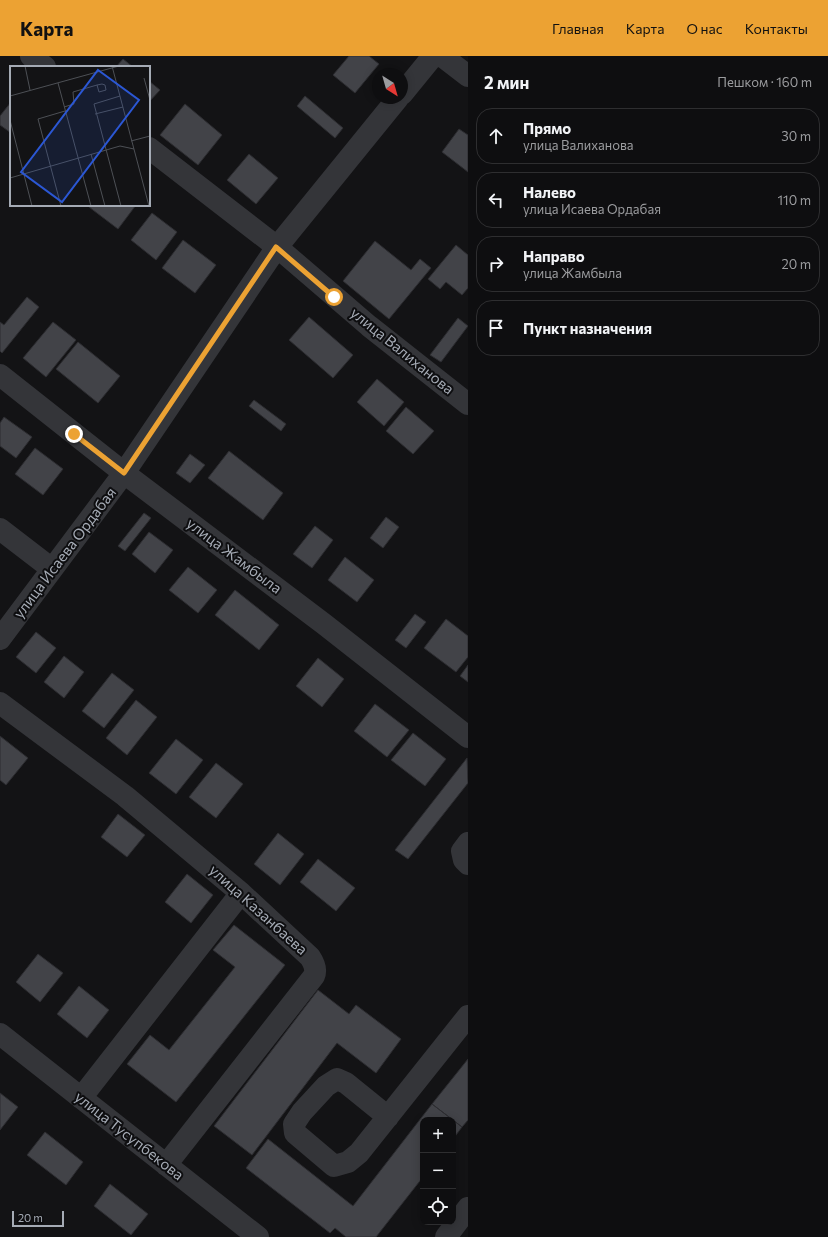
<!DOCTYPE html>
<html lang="ru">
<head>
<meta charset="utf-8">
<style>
	body { margin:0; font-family:Commissioner,sans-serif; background:#171719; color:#f1f3f6 }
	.controls { position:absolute; right:12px; bottom:12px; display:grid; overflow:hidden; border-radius:8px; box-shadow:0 2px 10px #0003 }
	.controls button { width:36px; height:36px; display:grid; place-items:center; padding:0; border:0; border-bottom:1px solid #2e2e30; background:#0e0e10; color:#f1f3f6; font:20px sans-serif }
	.compass { position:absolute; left:372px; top:12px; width:36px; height:36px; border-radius:50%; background:#0e0e10; box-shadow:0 2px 10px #0003; rotate:143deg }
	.scale { position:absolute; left:12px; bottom:10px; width:52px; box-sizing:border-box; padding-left:4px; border:2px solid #a5abb5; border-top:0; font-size:11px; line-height:14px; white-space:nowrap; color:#a5abb5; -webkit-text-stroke:3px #0e0e10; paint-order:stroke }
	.stop { position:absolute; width:12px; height:12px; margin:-9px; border:3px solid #eca233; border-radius:50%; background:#fff }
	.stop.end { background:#eca233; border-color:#fff; box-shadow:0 1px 4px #0008 }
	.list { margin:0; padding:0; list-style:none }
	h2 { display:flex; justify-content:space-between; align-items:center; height:52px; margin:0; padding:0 16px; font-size:17px }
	h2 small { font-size:13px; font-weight:400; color:#9b9c9f }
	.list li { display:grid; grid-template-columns:26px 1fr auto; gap:12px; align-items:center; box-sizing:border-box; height:56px; margin:0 8px 8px; padding:0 8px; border:1px solid #2e2e30; border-radius:16px }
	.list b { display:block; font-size:15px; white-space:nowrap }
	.list p { margin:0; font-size:13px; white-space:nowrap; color:#9b9c9f }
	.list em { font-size:13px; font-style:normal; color:#9b9c9f }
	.icon { flex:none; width:22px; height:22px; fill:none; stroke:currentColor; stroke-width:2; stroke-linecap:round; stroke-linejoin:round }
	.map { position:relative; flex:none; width:468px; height:1181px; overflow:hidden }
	header { display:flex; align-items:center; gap:24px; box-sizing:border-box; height:56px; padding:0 20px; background:#eca233; color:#111 }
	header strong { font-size:19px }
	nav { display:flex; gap:22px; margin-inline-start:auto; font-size:14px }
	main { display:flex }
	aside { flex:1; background:#0e0e10 }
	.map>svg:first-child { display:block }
</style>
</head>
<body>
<header>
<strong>Карта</strong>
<nav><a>Главная</a><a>Карта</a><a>О нас</a><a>Контакты</a></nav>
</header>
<main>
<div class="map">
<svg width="468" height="1181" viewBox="0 0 468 1181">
	<rect width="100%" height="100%" fill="#131315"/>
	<!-- building -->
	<path fill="#424348" stroke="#2d2d31" d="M349 0H369L379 8 355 37 333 19Z
		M123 3 133 11H116Z
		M149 25 160 34 149 46Z
		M305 40 343 72 335 82 297 50Z
		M11 46V77L0 69V60Z
		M185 48 222 79 198 109 160 79Z
		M459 73 468 79V116L442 96Z
		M249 98 278 122 256 148 227 124Z
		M91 149H136L118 173 89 151Z
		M152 157 177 176 156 204 131 184Z
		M183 184 216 209 195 237 162 212Z
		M375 185 411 214 420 203 431 212 389 263 343 225Z
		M456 189 468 199V232L462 239 446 226 440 233 428 223Z
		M27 241 39 251 2 297 0 295V266L4 269Z
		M309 261 353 299 333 322 289 284Z
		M458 262 468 270 441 306 430 299Z
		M53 266 76 284 46 321 23 302Z
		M78 286 120 320 98 347 56 313Z
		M377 323 404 346 384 370 357 346Z
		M254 344 286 368 281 375 249 350Z
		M406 351 434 375 413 398 386 375Z
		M4 361 32 381 16 402 0 390V367Z
		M35 392 63 413 43 439 15 418Z
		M229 395 283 437 263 464 208 422Z
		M190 398 205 409 190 427 176 417Z
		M144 457 151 462 125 495 118 490Z
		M386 461 399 471 383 492 370 482Z
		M315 470 333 484 312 512 293 498Z
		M149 476 173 494 155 517 132 498Z
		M345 501 374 524 357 546 328 524Z
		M188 511 217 534 198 557 169 534Z
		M235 534 279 569 259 594 215 559Z
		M415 558 426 566 406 592 395 584Z
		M446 563 468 580V601L456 616 424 592Z
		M36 576 56 592 36 617 16 601Z
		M64 600 84 616 64 642 44 626Z
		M318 602 344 623 322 651 296 630Z
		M468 609V626L460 620Z
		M112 617 134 634 104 672 82 655Z
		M136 644 157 661 127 699 106 682Z
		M375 648 409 674 387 701 354 675Z
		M413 677 446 703 425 730 391 704Z
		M0 680 28 702 6 729 0 724Z
		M176 683 203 704 176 738 149 717Z
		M467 702 468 727 408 803 395 794Z
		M216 707 243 728 216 762 189 741Z
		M118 758 145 779 127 801 101 781Z
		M278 777 304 798 280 829 254 808Z
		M318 803 355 832 336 855 300 826Z
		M187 818 213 839 191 867 165 846Z
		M234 869 285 909 176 1046 127 1008 150 979 169 994 235 911 213 894Z
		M38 898 63 917 40 946 16 926Z
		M79 930 109 954 87 982 57 958Z
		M318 934 349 958 356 949 401 983 376 1017 337 987 252 1099 214 1070Z
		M468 1003V1064L462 1071 432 1048Z
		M0 1037 18 1051 0 1074Z
		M432 1048 453 1064H423V1121L376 1181H346L335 1172 330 1177 246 1112 268 1083 353 1150Z
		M453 1064 462 1071 453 1083Z
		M45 1076 83 1106 66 1129 27 1099Z
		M110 1128 148 1158 131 1179 94 1150Z"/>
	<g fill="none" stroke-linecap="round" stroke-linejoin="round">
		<!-- minor -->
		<path stroke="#343539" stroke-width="22" d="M31 0 45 11
			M442 0 468 20
			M402 38 433 0
			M149 92 277 191 369 270 468 348
			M0 319 124 417 324 568 468 681
			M0 473 52 513
			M0 583 124 417 277 191 398 42
			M0 647 125 740 241 837 310 901C314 907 317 913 314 920L166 1109
			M468 787 462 795 464 804 468 808
			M0 978 258 1181
			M81 1042 241 837
			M388 1061 346 1027 337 1023 326 1030 302 1056 294 1068 295 1077 334 1110 348 1106 359 1097 468 960
			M446 1181 468 1152"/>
	</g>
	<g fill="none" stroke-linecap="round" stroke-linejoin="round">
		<!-- route -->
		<path stroke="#eca233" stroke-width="5" d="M74 378 124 417 276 191 334 241"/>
	</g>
	<g text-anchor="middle" stroke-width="4" stroke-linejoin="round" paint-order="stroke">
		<!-- street labels -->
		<g font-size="15" fill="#a5abb5" stroke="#0e0e10">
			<text transform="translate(402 295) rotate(39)" y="5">улица Валиханова</text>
			<text transform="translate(65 497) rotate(-53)" y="5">улица Исаева Ордабая</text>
			<text transform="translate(234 500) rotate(37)" y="5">улица Жамбыла</text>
			<text transform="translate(258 854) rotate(42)" y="5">улица Казанбаева</text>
			<text transform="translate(129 1080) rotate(38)" y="5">улица Тусупбекова</text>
		</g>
	</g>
	<!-- overview -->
	<g transform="translate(10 10)">
		<rect width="140" height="140" fill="#131315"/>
		<path fill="none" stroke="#4d5055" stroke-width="1" d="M15 0 20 24M102 0 139 140M134 12 140 34M48 17 81 140M0 30 109 0M110 30 84 38 111 140M54 41 64 38 63 26 87 19 92 18 95 19 96 24 89 26 87 19M85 48 113 41M0 54 22 140M121 75 140 70M81 88 95 140M0 112 110 80 124 83M51 140 28 53 55 45"/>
		<path fill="#2b57d4" fill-opacity="0.15" stroke="#2b57d4" stroke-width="2" d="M88 4 129 34 52 136 11 106Z"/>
		<rect width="140" height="140" fill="none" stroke="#a5abb5" stroke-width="2"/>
	</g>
</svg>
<div class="controls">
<button>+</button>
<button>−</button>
<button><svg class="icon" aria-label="locate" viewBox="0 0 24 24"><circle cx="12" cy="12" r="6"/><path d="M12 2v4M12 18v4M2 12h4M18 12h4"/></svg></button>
</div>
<svg class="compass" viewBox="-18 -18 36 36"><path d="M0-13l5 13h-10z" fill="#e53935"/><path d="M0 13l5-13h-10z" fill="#9b9c9f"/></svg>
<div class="scale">20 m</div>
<div class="stop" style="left:334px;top:241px"></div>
<div class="stop end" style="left:74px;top:378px"></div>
</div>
<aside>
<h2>2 мин<small>Пешком · 160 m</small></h2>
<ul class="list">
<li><svg class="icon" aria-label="ahead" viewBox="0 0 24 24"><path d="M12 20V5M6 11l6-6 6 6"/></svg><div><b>Прямо</b><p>улица Валиханова</p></div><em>30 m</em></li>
<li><svg class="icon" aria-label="left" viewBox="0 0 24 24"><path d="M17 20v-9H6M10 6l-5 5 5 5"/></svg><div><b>Налево</b><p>улица Исаева Ордабая</p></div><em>110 m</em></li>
<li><svg class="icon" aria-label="right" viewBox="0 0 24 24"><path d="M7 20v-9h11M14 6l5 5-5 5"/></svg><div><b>Направо</b><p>улица Жамбыла</p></div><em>20 m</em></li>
<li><svg class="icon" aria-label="arrive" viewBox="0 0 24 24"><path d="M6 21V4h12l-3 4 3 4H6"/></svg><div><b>Пункт назначения</b></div></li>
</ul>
</aside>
</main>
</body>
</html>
